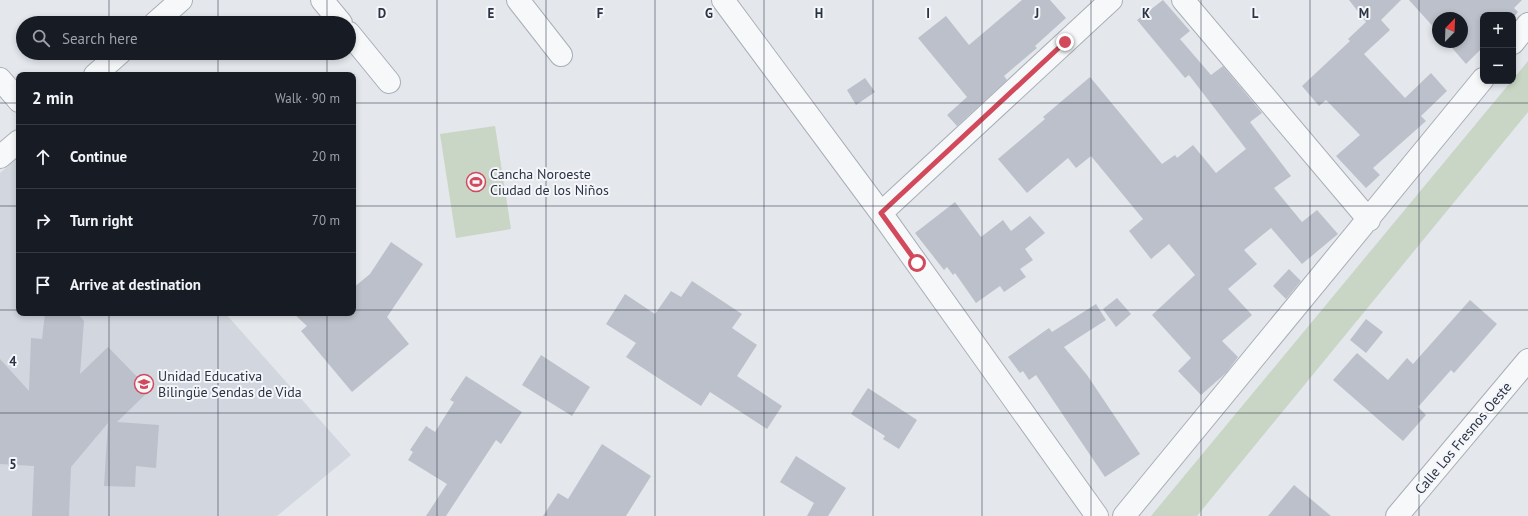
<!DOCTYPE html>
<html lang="en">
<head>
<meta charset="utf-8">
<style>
	body { margin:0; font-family:"PT Sans",sans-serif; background:#242831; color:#f1f3f6 }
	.controls { position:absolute; right:12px; top:12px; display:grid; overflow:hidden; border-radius:8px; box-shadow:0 2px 6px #0003 }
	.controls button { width:36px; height:36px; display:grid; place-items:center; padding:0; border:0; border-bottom:1px solid #363941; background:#171b24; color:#f1f3f6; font:20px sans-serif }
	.compass { position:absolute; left:1432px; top:12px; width:36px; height:36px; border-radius:50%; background:#171b24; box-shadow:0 2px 6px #0003; rotate:23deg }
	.stop { position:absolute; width:12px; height:12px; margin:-9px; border:3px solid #d1495b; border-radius:50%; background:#fff }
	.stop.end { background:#d1495b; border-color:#fff; box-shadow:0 1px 4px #0008 }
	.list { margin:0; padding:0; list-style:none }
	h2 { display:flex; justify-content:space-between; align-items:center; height:52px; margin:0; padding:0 16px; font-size:17px }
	h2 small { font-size:13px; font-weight:400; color:#9ea1a6 }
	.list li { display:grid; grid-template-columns:26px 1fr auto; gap:12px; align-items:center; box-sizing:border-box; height:64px; padding:0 16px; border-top:1px solid #363941 }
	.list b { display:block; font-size:15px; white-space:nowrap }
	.list em { font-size:13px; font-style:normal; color:#9ea1a6 }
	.icon { flex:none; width:22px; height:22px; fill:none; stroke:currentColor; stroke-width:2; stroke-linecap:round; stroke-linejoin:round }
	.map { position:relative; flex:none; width:1528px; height:516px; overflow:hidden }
	.search { position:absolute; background:#171b24; box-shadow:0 2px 6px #0003; left:16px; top:16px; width:340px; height:44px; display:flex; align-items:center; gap:10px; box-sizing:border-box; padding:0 14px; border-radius:22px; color:#9ea1a6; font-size:15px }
	.panel { position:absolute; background:#171b24; box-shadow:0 2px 6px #0003; left:16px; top:72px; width:340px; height:244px; border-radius:8px }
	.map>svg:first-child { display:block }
</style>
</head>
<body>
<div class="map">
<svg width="1528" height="516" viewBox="0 0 1528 516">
	<rect width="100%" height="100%" fill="#e4e7ec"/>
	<!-- built -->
	<path fill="#d2d6de" d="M19 157V313H225L351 455 277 516H0V173Z"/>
	<!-- green -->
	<path fill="#c9d6c5" d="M1528 61V112L1197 516H1151Z
		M495 126 511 229 456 238 440 134Z"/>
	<!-- building -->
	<path fill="#bbc0ca" d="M1022 0H1050L1066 18 1035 46 1037 48 1004 76 1007 80 957 126 947 115 967 97 918 38 946 16 969 45Z
		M1163 0 1190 31 1180 39 1211 75 1223 66 1262 113 1250 122 1291 176 1274 188 1302 222 1317 210 1338 234 1302 264 1271 228 1244 250 1257 264 1228 289 1252 315 1222 341 1238 357 1226 373 1201 395 1178 371 1191 358 1152 315 1195 275 1169 244 1151 259 1129 231 1143 219 1091 156 1076 168 1068 158 1027 193 998 159 1045 119 1043 117 1090 77 1162 164 1175 155 1177 158 1193 145 1216 173 1246 149 1189 75 1185 78 1137 20Z
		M1349 0H1401L1381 20 1390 30 1364 54 1405 98 1431 73 1447 91 1421 116 1426 121 1373 168 1380 175 1366 188 1336 156 1360 135 1331 105 1326 100 1319 106 1302 86 1350 41 1348 39 1366 22Z
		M1409 0H1522L1514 8 1518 12 1513 18V15H1483V47L1466 64 1447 42H1462V18H1438V32Z
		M865 78 875 92 856 105 847 90Z
		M955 202 981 237 1003 220 1011 231 1030 216 1045 233 1025 249 1033 260 1020 269 1026 277 1004 292 1000 286 976 303 955 273 953 275 947 267 944 270 915 233Z
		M391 242 423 264 387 317 409 344 352 392 301 331 307 326 293 313H353V288L370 274Z
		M1289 269 1301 281 1286 299 1273 286Z
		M692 281 742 314 732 328 757 345 737 376 782 406 767 429 710 392 701 406 626 357 636 343 606 324 625 294 655 314 671 291 681 297Z
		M1117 298 1131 314 1116 327 1103 309Z
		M1470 300 1497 324 1454 373 1451 370 1418 407 1426 415 1403 441 1333 380 1357 353 1388 380 1407 358 1413 364Z
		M1096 304 1106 320 1064 347 1087 375 1140 454 1105 477 1036 375 1029 380 1023 371 1020 373 1008 357 1049 328 1052 332Z
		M45 313H77L84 321 80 374 108 347 150 390 117 422 159 425 156 468 136 466 135 487 104 486 108 423 71 467 69 516H32L34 466 0 464V359L29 391 31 338 42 339Z
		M1366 319 1383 332 1366 353 1350 340Z
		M541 355 590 387 572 416 522 385Z
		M466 376 522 412 501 444 496 440 446 516H426L447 484 408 460 413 452 410 450 426 426 435 432 454 402 450 400Z
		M868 388 917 420 899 449 883 439 885 436 851 414Z
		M602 444 651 476 626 516H543L558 493 568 499Z
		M796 456 846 488 828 516H807L814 503 780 482Z
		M1294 485 1331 516H1268Z"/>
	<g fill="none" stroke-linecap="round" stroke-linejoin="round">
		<!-- minor casing -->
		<g stroke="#a9aeb7" stroke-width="24">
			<path id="minor" d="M322 0 341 23
				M518 0 561 55
				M723 0 881 213 1097 516
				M1183 0 1369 220
				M155 23 181 0
				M349 33 389 82
				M1513 43 1528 24
				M95 75 120 53
				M0 79 19 101
				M0 157 19 141
				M881 213 1111 0
				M1124 516 1483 79
				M1397 516 1528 360"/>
		</g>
		<!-- minor -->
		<use href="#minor" stroke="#f7f8fa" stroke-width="22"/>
	</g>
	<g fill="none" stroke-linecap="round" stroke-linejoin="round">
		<!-- route -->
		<path stroke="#d1495b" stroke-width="5" d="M917 263 881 213 1065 42"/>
	</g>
	<!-- grid -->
	<path fill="none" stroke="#2b3445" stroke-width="1" stroke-opacity="0.55" d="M109 0V23M218 0V23M327 0V23M437 0V516M546 0V516M655 0V516M764 0V516M873 0V516M982 0V516M1091 0V516M1201 0V516M1310 0V516M1419 0V516M109 53V75M218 53V75M327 53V75M0 103H19M353 103H1528M0 206H19M353 206H1528M0 310H19M353 310H1528M109 313V516M218 313V516M327 313V516M0 413H1528"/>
	<!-- icons -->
	<defs>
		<g id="stadium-ring" transform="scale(1)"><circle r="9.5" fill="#f4f6f9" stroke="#d1495b" stroke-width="1.5"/><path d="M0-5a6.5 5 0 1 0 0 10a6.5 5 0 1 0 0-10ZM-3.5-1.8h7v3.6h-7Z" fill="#d1495b"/></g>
		<g id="school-ring" transform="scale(1)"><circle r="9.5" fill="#f4f6f9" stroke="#d1495b" stroke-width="1.5"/><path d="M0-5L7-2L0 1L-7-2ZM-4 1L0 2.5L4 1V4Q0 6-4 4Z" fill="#d1495b"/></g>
	</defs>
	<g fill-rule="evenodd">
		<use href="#stadium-ring" x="476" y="182"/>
		<use href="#school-ring" x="144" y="384"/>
	</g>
	<g text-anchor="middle" stroke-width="4" stroke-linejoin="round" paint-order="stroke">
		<!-- poi labels -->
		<g font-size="14" fill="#2b3445" stroke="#f4f6f9" text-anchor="start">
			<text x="490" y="179">Cancha Noroeste<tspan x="490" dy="16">Ciudad de los Niños</tspan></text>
			<text x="158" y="381">Unidad Educativa<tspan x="158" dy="16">Bilingüe Sendas de Vida</tspan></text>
		</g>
		<!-- street labels -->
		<g font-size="14" fill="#2b3445" stroke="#f4f6f9">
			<text transform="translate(1463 438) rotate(-50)" y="5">Calle Los Fresnos Oeste</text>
		</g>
	</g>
	<g font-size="13" text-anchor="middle" font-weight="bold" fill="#2b3445" stroke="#f4f6f9" stroke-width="4" stroke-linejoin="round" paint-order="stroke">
		<text x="382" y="18">D</text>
		<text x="491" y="18">E</text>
		<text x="600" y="18">F</text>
		<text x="709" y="18">G</text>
		<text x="819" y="18">H</text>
		<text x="928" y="18">I</text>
		<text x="1037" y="18">J</text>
		<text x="1146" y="18">K</text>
		<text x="1255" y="18">L</text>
		<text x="1364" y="18">M</text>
		<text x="13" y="366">4</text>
		<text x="13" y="469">5</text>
	</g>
</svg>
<div class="controls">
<button>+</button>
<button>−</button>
</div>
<svg class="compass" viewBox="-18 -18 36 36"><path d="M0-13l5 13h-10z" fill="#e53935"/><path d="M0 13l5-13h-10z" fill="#9ea1a6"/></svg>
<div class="stop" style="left:917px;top:263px"></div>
<div class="stop end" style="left:1065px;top:42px"></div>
<div class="search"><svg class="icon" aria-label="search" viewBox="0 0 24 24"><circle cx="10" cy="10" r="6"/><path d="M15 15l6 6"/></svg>Search here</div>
<section class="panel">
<h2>2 min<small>Walk · 90 m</small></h2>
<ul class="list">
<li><svg class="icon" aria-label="ahead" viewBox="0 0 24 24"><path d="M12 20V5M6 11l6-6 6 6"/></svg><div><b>Continue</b></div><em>20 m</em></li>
<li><svg class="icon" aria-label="right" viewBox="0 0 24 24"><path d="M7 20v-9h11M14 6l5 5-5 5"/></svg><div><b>Turn right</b></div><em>70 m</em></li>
<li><svg class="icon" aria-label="arrive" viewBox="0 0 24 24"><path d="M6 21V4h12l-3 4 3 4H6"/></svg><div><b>Arrive at destination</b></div></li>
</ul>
</section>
</div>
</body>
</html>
